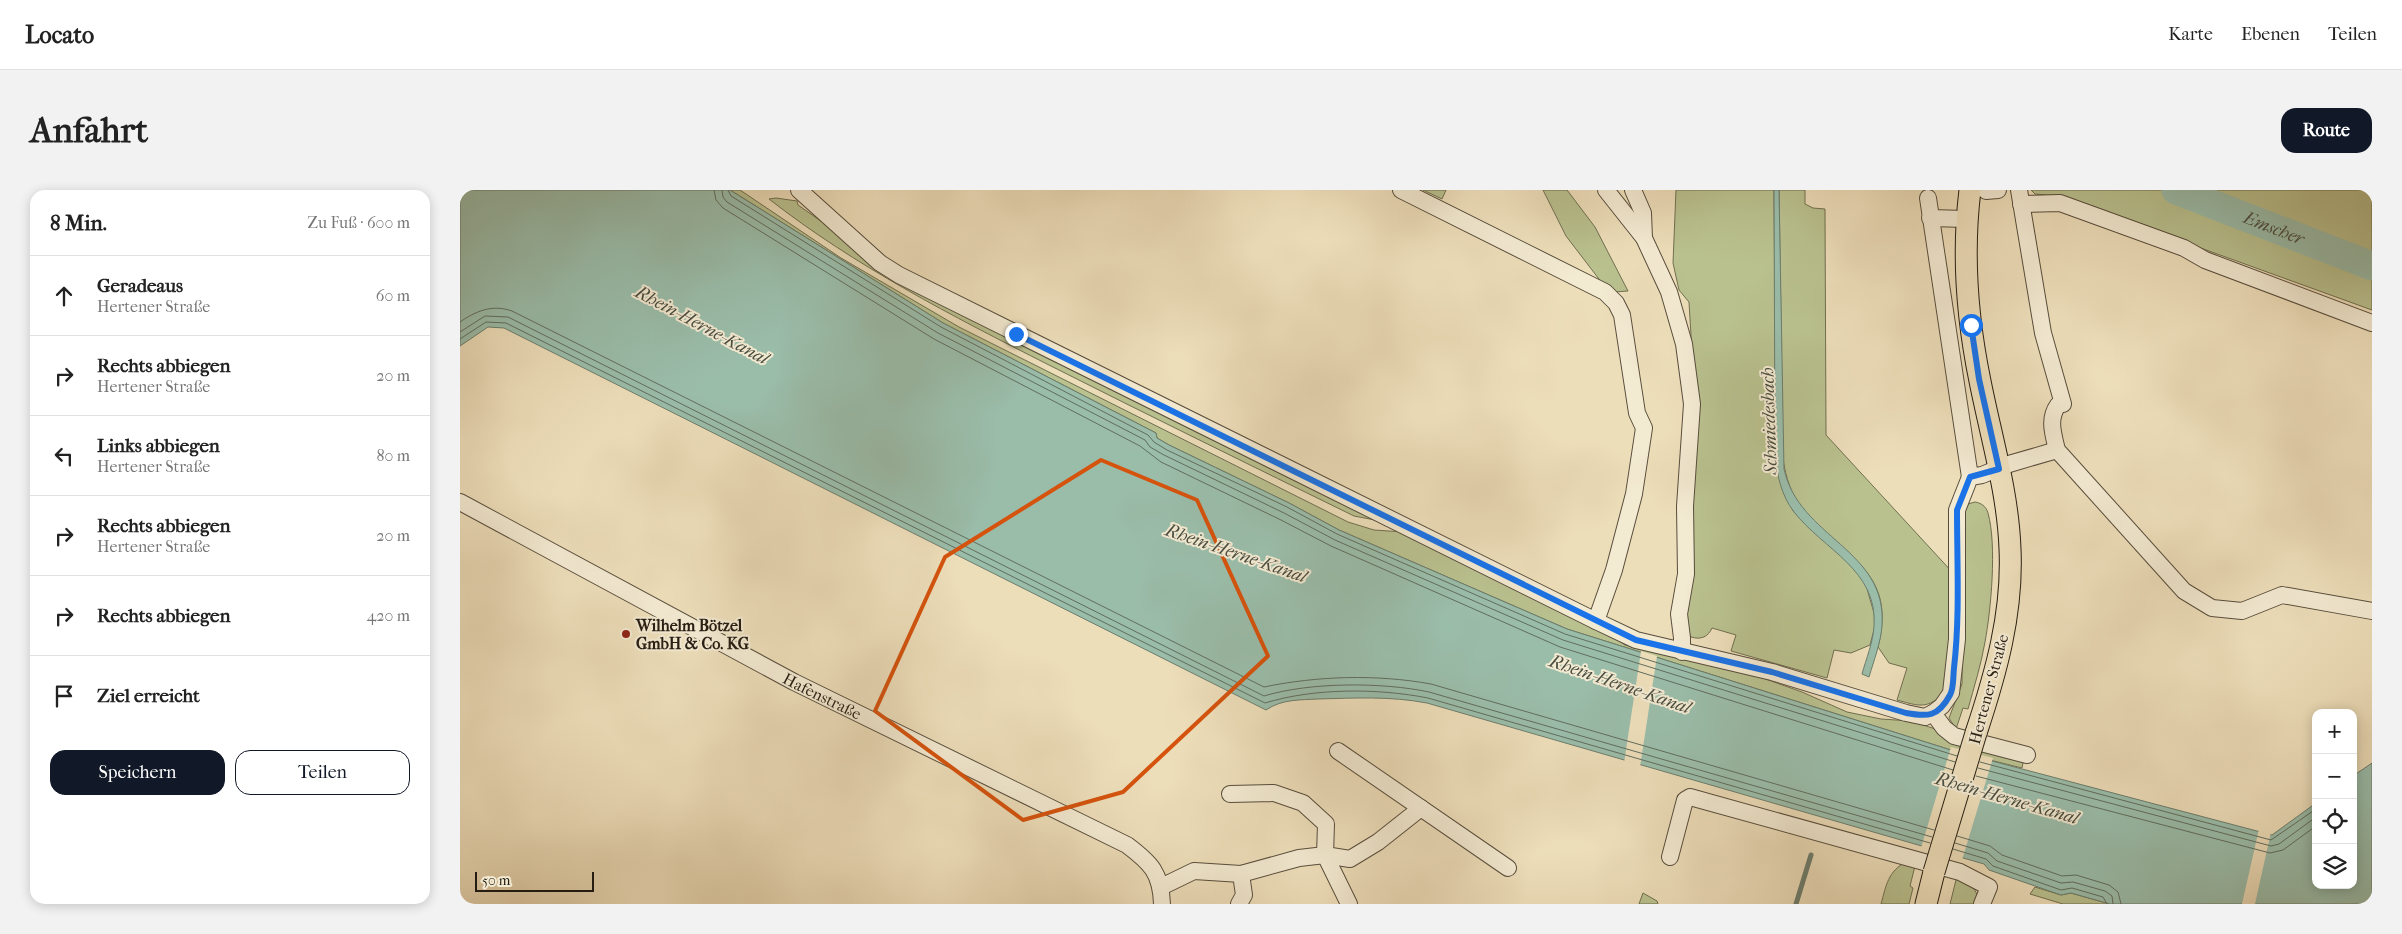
<!DOCTYPE html>
<html lang="de">
<head>
<meta charset="utf-8">
<style>
	body { margin:0; font-family:"IM FELL French Canon",serif; background:#f2f2f2; color:#222 }
	.controls { position:absolute; right:15px; bottom:15px; display:grid; overflow:hidden; border-radius:10px; box-shadow:0 2px 12px #0003 }
	.controls button { width:45px; height:45px; display:grid; place-items:center; padding:0; border:0; border-bottom:1px solid #e0e0e0; background:#fff; color:#222; font:25px sans-serif }
	.scale { position:absolute; left:15px; bottom:12px; width:119px; box-sizing:border-box; padding-left:5px; border:2px solid #261d12; border-top:0; font-size:14px; line-height:18px; white-space:nowrap; color:#261d12; -webkit-text-stroke:4px #f3ead2; paint-order:stroke }
	.stop { position:absolute; width:15px; height:15px; margin:-11px; border:4px solid #1a73e8; border-radius:50%; background:#fff }
	.stop.end { background:#1a73e8; border-color:#fff; box-shadow:0 1px 5px #0008 }
	.list { margin:0; padding:0; list-style:none }
	h2 { display:flex; justify-content:space-between; align-items:center; height:65px; margin:0; padding:0 20px; font-size:21px }
	h2 small { font-size:16px; font-weight:400; color:#767676 }
	.list li { display:grid; grid-template-columns:32px 1fr auto; gap:15px; align-items:center; box-sizing:border-box; height:80px; padding:0 20px; border-top:1px solid #e0e0e0 }
	.list b { display:block; font-size:19px; white-space:nowrap }
	.list p { margin:0; font-size:16px; white-space:nowrap; color:#767676 }
	.list em { font-size:16px; font-style:normal; color:#767676 }
	.actions { display:flex; gap:10px; padding:15px 20px }
	.actions a { flex:1; padding:11px 0; border:1px solid #111827; border-radius:15px; text-align:center; font-size:18px; color:#111827 }
	.actions .main { background:#111827; color:#fff }
	.icon { flex:none; width:28px; height:28px; fill:none; stroke:currentColor; stroke-width:2; stroke-linecap:round; stroke-linejoin:round }
	.map { position:relative; flex:none; width:1912px; height:714px; overflow:hidden; border-radius:15px }
	header { display:flex; align-items:center; gap:30px; box-sizing:border-box; height:70px; padding:0 25px; background:#fff; border-bottom:1px solid #e0e0e0 }
	header strong { font-size:24px }
	nav { display:flex; gap:28px; margin-inline-start:auto; font-size:18px }
	.intro { display:flex; align-items:center; justify-content:space-between; box-sizing:border-box; height:120px; padding:0 30px }
	h1 { margin:0; font-size:35px }
	.button { padding:12px 22px; border-radius:15px; background:#111827; color:#fff; font-size:18px; font-weight:700 }
	main { display:flex; gap:30px; padding:0 30px }
	aside { flex:1; background:#fff; border-radius:15px; box-shadow:0 2px 12px #0003 }
	.map>svg:first-child { display:block }
</style>
</head>
<body>
<header>
<strong>Locato</strong>
<nav><a>Karte</a><a>Ebenen</a><a>Teilen</a></nav>
</header>
<div class="intro"><h1>Anfahrt</h1><a class="button">Route</a></div>
<main>
<aside>
<h2>8 Min.<small>Zu Fuß · 600 m</small></h2>
<ul class="list">
<li><svg class="icon" aria-label="ahead" viewBox="0 0 24 24"><path d="M12 20V5M6 11l6-6 6 6"/></svg><div><b>Geradeaus</b><p>Hertener Straße</p></div><em>60 m</em></li>
<li><svg class="icon" aria-label="right" viewBox="0 0 24 24"><path d="M7 20v-9h11M14 6l5 5-5 5"/></svg><div><b>Rechts abbiegen</b><p>Hertener Straße</p></div><em>20 m</em></li>
<li><svg class="icon" aria-label="left" viewBox="0 0 24 24"><path d="M17 20v-9H6M10 6l-5 5 5 5"/></svg><div><b>Links abbiegen</b><p>Hertener Straße</p></div><em>80 m</em></li>
<li><svg class="icon" aria-label="right" viewBox="0 0 24 24"><path d="M7 20v-9h11M14 6l5 5-5 5"/></svg><div><b>Rechts abbiegen</b><p>Hertener Straße</p></div><em>20 m</em></li>
<li><svg class="icon" aria-label="right" viewBox="0 0 24 24"><path d="M7 20v-9h11M14 6l5 5-5 5"/></svg><div><b>Rechts abbiegen</b></div><em>420 m</em></li>
<li><svg class="icon" aria-label="arrive" viewBox="0 0 24 24"><path d="M6 21V4h12l-3 4 3 4H6"/></svg><div><b>Ziel erreicht</b></div></li>
</ul>
<div class="actions"><a class="main">Speichern</a><a>Teilen</a></div>
</aside>
<div class="map">
<svg width="1912" height="714" viewBox="0 0 1912 714">
	<rect width="100%" height="100%" fill="#eddeba"/>
	<filter id="stains"><feTurbulence type="fractalNoise" baseFrequency=".004" numOctaves="4"/><feColorMatrix values="0 0 0 0 .2 0 0 0 0 .09 0 0 0 0 .02 0 0 0 .5 -.17"/></filter>
	<radialGradient id="worn" r=".72"><stop offset=".6" stop-color="#630" stop-opacity="0"/><stop offset="1" stop-color="#630" stop-opacity=".3"/></radialGradient>
	<!-- green -->
	<path fill="#b9c18f" stroke="#706f50" d="M270 0H280L381 68 499 137 888 332 914 340 944 342 1150 444 1165 455 1300 487 1342 502 1387 522 1421 529 1451 531 1564 568 1562 578 1494 561 1107 439 879 340 829 313 709 255 697 248 696 243 483 133Z
		M963 0H986L982 9Z
		M1083 0H1107L1135 37 1168 101 1154 102 1142 93 1106 46Z
		M1216 0H1314L1316 276 1333 321 1391 374 1405 392 1414 423 1415 436 1410 455 1391 463 1374 460 1367 488 1271 461 1276 445 1252 438C1248 447 1241 450 1231 447L1225 436 1235 213 1229 112 1219 100 1213 73Z
		M1319 0H1345V14L1353 18 1365 19 1366 245 1494 384 1485 502C1467 520 1459 516 1437 510L1447 478 1429 473 1418 457C1438 378 1381 368 1342 319 1331 304 1326 288 1323 269Z
		M1571 0H1912V120L1597 6 1575 4Z
		M316 8 337 11 338 15 388 50 915 330 894 326C792 276 690 226 589 175 492 126 395 76 309 9Z
		M1515 312C1521 313 1526 316 1528 323 1537 355 1531 420 1525 452 1521 475 1514 497 1508 519L1503 518 1496 539 1489 528 1502 494 1503 327 1508 314Z
		M1446 672 1455 676 1450 696 1453 698 1449 714H1421C1426 696 1428 681 1446 672Z
		M1497 686C1508 693 1520 699 1517 714H1490Z
		M1575 697 1601 705 1611 703 1650 714H1603L1570 704Z
		M1183 703 1197 711 1198 714H1179Z"/>
	<!-- water -->
	<path fill="#9abdaa" stroke="#6c7d6d" d="M0 0H270L483 133 696 243 697 248 709 255 829 313 879 340 1107 439 1494 561 1812 645 1856 613V695H1893V586L1912 573V714H1650L1611 703 1601 705 1529 680 1524 674 967 513C930 506 895 508 858 509 840 510 822 509 806 520L44 138 28 137 0 156Z
		M1314 0H1319L1324 279C1339 348 1427 359 1422 435 1421 452 1414 470 1409 487L1402 484C1406 469 1413 453 1414 436 1418 380 1364 360 1334 322 1321 305 1317 285 1315 264Z"/>
	<!-- pier -->
	<path fill="#eddeba" d="M1181 461 1197 466 1180 577 1164 573Z
		M1491 557 1533 568 1502 670 1461 658Z
		M1799 639 1811 642 1795 714H1782Z"/>
	<g fill="none" stroke-linecap="round" stroke-linejoin="round">
		<!-- shore -->
		<path stroke="#606d5e" stroke-width="1" d="M254 0 256 10 263 18 474 149 680 256 701 272 821 330 871 356 1100 457 1493 580
			M262 0 263 7 267 12 478 143 685 250 690 257 704 265 824 323 875 350 1103 450 1495 572
			M268 0 271 6 481 137 688 245 694 252 707 260 827 317 877 344 1105 444 1497 566
			M0 132C16 121 32 114 52 121L804 497C857 486 916 484 971 494L1474 640
			M0 142 25 126 48 127 804 506C850 492 922 492 969 502L1472 647
			M0 149 26 132 46 133 805 513C854 498 917 498 968 508L1470 653
			M1520 572 1811 650 1856 619
			M1518 578 1811 656 1819 654 1856 627
			M1516 586 1810 663 1823 660 1856 636
			M1497 646 1530 656 1542 665 1602 686 1616 685 1649 695 1658 702 1661 714
			M1495 653 1528 663 1537 671 1601 693 1613 692 1645 701 1652 706 1653 714
			M1493 659 1526 669 1533 676 1601 700 1612 698 1643 707 1647 714"/>
		<!-- stream -->
		<path stroke="#6c7d6d" stroke-width="5" d="M1336 714 1351 665"/>
		<!-- river -->
		<path stroke="#9abdaa" stroke-width="29" id="s1" d="M1716 0 1912 76"/>
		<!-- minor casing -->
		<g stroke="#584d3c" stroke-width="18">
			<g id="minor">
				<path d="M339 0 420 73 439 85 1136 431 1176 450 1312 482 1446 523 1465 527 1473 523 1482 516 1491 503 1497 449V320L1510 287 1522 285 1549 274 1597 260"/>
				<path d="M941 0 1145 102 1156 113 1162 125 1177 223 1184 238 1174 304 1154 380 1136 431"/>
				<path d="M1146 0 1184 48 1209 102 1224 154 1232 214 1225 316 1226 384 1219 424 1222 448V462"/>
				<path d="M1173 0 1183 23 1184 48"/>
				<path d="M1559 0 1583 143 1603 214 1598 215C1588 229 1593 243 1597 260L1724 401 1752 418 1782 421 1822 405 1912 421"/>
				<path d="M1526 1 1538 0"/>
				<path d="M1468 8 1510 287"/>
				<path d="M1561 14 1600 13 1724 58 1745 70 1912 133"/>
				<path d="M1470 28 1506 29"/>
				<path id="s2" d="M0 312 334 492 667 655C691 673 701 683 702 714"/>
				<path d="M1473 523 1484 538 1494 546 1567 565"/>
				<path d="M878 561 1048 678"/>
				<path d="M770 604 814 603 843 613 866 634 865 665 889 714"/>
				<path d="M1210 667 1225 610 1230 607 1500 682 1529 697 1522 714"/>
				<path d="M701 697 734 681 781 684 839 668 865 665 890 669 918 652 961 618"/>
				<path d="M779 714 784 705 781 684"/>
			</g>
		</g>
		<!-- major casing -->
		<g stroke="#261d12" stroke-width="23">
			<path id="major" d="M1510 0C1502 65 1507 128 1520 191 1531 247 1548 302 1550 359 1553 423 1536 483 1516 543
				M1466 714 1474 682"/>
		</g>
		<!-- minor -->
		<use href="#minor" stroke="#f3ead2" stroke-width="16"/>
		<!-- major -->
		<use href="#major" stroke="#eddeba" stroke-width="21"/>
		<!-- major-bridge casing -->
		<g stroke="#261d12" stroke-width="23" stroke-linecap="butt">
			<path id="major-bridge" d="M1474 682 1516 543"/>
		</g>
		<!-- major-bridge -->
		<use href="#major-bridge" stroke="#eddeba" stroke-width="21"/>
	</g>
	<g fill="none" stroke-linecap="round" stroke-linejoin="round">
		<!-- route -->
		<path stroke="#1a73e8" stroke-width="6" d="M556 144 1176 450 1312 482 1446 523C1468 527 1478 527 1490 505 1494 498 1493 486 1494 478 1500 426 1497 373 1497 320L1510 287 1539 279 1519 189 1511 135"/>
	</g>
	<!-- marked area -->
	<path fill="none" stroke="#d5530d" stroke-width="4" stroke-linejoin="round" d="M641 270 737 310 808 466 663 602 563 630 415 521 485 367Z"/>
	<!-- markers -->
	<circle fill="#8f2418" stroke="#f3ead2" stroke-width="2" cx="166" cy="444" r="5"/>
	<g text-anchor="middle" stroke-width="4" stroke-linejoin="round" paint-order="stroke">
		<!-- poi labels -->
		<g font-size="16" font-weight="bold" fill="#261d12" stroke="#f3ead2" text-anchor="start">
			<text x="176" y="441">Wilhelm Bötzel<tspan x="176" dy="18">GmbH &amp; Co. KG</tspan></text>
		</g>
		<!-- street labels -->
		<g font-size="16" fill="#261d12" stroke="#f3ead2">
			<text transform="translate(1528 499) rotate(-75)" y="6">Hertener Straße</text>
			<text dy="6" stroke="none"><textPath href="#s2" startOffset="411">Hafenstraße</textPath></text>
		</g>
		<!-- water labels -->
		<g font-size="18" font-style="italic" fill="#494d40" stroke="#f3ead2">
			<text dy="6" stroke="none"><textPath href="#s1" startOffset="105">Emscher</textPath></text>
			<text transform="translate(242 135) rotate(28)" y="6">Rhein-Herne-Kanal</text>
			<text transform="translate(1309 231) rotate(-92)" y="6">Schmiedesbach</text>
			<text transform="translate(776 363) rotate(19)" y="6">Rhein-Herne-Kanal</text>
			<text transform="translate(1160 494) rotate(19)" y="6">Rhein-Herne-Kanal</text>
			<text transform="translate(1547 608) rotate(16)" y="6">Rhein-Herne-Kanal</text>
		</g>
	</g>
	<rect width="100%" height="100%" filter="url(#stains)"/>
	<rect width="100%" height="100%" fill="url(#worn)"/>
</svg>
<div class="controls">
<button>+</button>
<button>−</button>
<button><svg class="icon" aria-label="locate" viewBox="0 0 24 24"><circle cx="12" cy="12" r="6"/><path d="M12 2v4M12 18v4M2 12h4M18 12h4"/></svg></button>
<button><svg class="icon" aria-label="layers" viewBox="0 0 24 24"><path d="M12 4l9 5-9 5-9-5zM3 14l9 5 9-5"/></svg></button>
</div>
<div class="scale">50 m</div>
<div class="stop" style="left:1511px;top:135px"></div>
<div class="stop end" style="left:556px;top:144px"></div>
</div>
</main>
</body>
</html>
